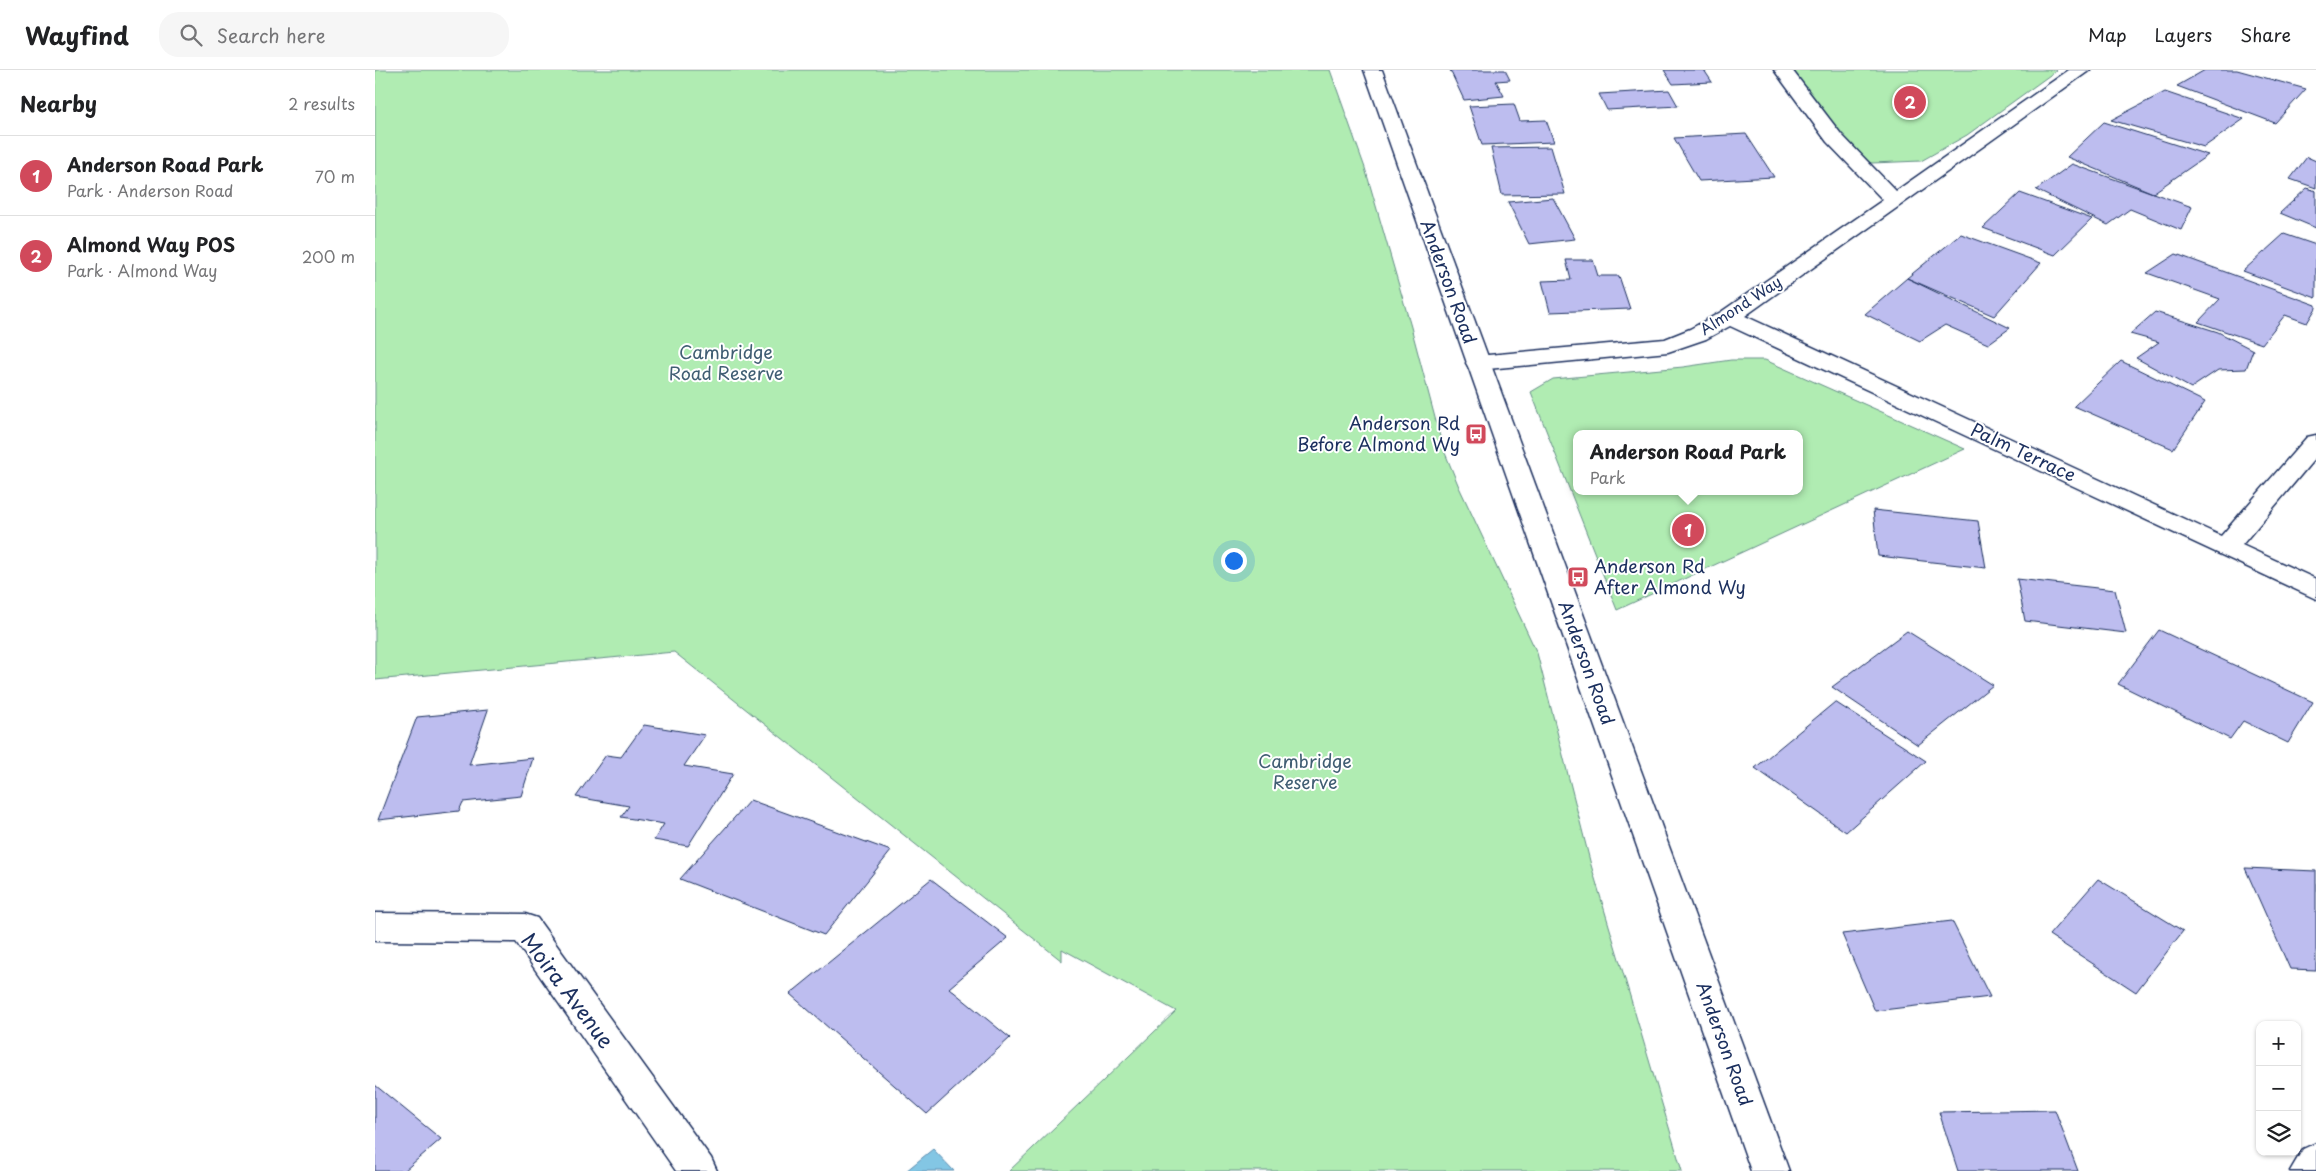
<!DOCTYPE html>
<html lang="en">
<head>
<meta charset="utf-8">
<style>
	body { margin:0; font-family:"Playpen Sans",sans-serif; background:#f6f6f6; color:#202124 }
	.controls { position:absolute; right:15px; bottom:15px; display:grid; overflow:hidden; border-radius:10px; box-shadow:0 1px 4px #0004 }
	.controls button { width:45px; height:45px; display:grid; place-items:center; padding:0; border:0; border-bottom:1px solid #e0e0e0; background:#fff; color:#202124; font:25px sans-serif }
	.you { position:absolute; left:858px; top:490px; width:18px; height:18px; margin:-12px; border:4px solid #fff; border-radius:50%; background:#1a73e8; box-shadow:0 0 0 8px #1a73e833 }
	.badge { display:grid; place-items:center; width:32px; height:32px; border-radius:50%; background:#d1495b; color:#fff; font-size:16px; font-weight:700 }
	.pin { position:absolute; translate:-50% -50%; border:2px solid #fff; box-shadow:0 1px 5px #0006 }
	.popup { position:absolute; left:1198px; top:360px; width:230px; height:65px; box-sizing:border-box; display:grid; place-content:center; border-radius:10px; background:#fff; filter:drop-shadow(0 1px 4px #0005); font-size:16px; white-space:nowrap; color:#757577 }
	.popup b { font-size:19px; color:#202124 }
	.popup::after { content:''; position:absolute; left:50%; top:100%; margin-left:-10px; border:10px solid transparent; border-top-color:#fff }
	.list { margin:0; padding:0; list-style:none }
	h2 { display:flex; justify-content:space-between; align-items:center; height:65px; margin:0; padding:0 20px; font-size:21px }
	h2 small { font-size:16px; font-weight:400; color:#757577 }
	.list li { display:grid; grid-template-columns:32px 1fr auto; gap:15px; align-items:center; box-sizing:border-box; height:80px; padding:0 20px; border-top:1px solid #e0e0e0 }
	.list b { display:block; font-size:19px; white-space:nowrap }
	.list p { margin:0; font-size:16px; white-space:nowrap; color:#757577 }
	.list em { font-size:16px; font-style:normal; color:#757577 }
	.icon { flex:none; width:28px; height:28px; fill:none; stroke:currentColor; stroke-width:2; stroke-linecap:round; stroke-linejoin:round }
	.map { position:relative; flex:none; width:1941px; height:1101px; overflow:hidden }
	header { display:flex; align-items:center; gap:30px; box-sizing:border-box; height:70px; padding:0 25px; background:#fff; border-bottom:1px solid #e0e0e0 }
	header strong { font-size:24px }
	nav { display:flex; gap:28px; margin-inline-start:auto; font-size:18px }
	.search { width:350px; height:45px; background:#f6f6f6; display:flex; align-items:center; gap:12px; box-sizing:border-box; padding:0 18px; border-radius:20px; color:#757577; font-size:19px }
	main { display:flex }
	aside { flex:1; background:#fff }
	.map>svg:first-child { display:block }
</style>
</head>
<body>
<header>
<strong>Wayfind</strong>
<div class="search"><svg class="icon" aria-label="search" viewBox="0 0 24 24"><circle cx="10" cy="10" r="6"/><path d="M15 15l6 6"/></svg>Search here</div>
<nav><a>Map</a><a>Layers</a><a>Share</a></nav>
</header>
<main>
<aside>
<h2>Nearby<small>2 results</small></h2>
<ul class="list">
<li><span class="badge">1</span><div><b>Anderson Road Park</b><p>Park · Anderson Road</p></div><em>70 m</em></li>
<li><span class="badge">2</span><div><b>Almond Way POS</b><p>Park · Almond Way</p></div><em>200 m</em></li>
</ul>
</aside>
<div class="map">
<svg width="1941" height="1101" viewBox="0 0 1941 1101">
	<rect width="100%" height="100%" fill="#fff"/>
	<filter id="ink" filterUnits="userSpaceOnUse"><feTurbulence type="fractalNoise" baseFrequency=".02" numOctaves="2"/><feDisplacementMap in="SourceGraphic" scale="10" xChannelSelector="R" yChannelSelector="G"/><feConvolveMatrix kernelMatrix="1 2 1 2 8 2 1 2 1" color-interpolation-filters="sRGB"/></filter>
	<g filter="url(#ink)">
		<!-- green -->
		<path fill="#b0ecb2" stroke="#668e88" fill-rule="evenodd" d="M0 0H955L990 98 1036 257 1068 378 1084 417 1162 583 1216 795 1307 1101H634L801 941 687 879V891L299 582 0 610Z
			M1408 0H1682L1592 65 1546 91 1497 93 1476 86Z
			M1356 290H1390L1590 379 1242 540 1156 322 1178 309 1308 297ZM1202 364H1424V421H1202Z"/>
		<!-- water -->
		<path fill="#83c6e4" stroke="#598aae" d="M558 1079 579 1101H531Z"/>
		<!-- building -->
		<path fill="#bdbdef" stroke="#1b2f5e" d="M1075 0H1130L1135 10 1121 11 1129 26 1089 30Z
			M1289 0H1329L1337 12 1298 14Z
			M1830 0H1862L1931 19 1900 53 1802 16Z
			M1294 20 1303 36 1232 40 1224 24Z
			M1790 22 1869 49 1829 77 1736 50Z
			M1139 34 1145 51 1171 50 1179 72 1107 75 1094 36Z
			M1729 52 1833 85 1778 123 1692 87Z
			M1371 64 1399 107 1324 111 1299 68Z
			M1176 77 1190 124 1127 125 1116 78Z
			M1932 87 1941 91V118L1915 109Z
			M1697 94 1778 123 1817 137 1806 160 1755 139 1733 155 1661 120Z
			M1932 118 1941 121V158L1905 143Z
			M1645 123 1717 149 1680 185 1608 158Z
			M1178 128 1200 169 1154 174 1133 132Z
			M1586 164 1666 193 1619 246 1532 208Z
			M1909 164 1941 175V228L1868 201Z
			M1801 184 1941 235V238L1932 253 1910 245 1887 274 1823 252 1845 229 1772 203Z
			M1191 190H1218L1223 206H1244L1255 239 1175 242 1167 211 1196 210Z
			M1532 208 1635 258 1613 274 1570 255 1545 271 1490 244Z
			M1780 242 1843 262 1878 280 1871 299 1843 300 1816 318 1761 288 1784 272 1755 264Z
			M1746 291 1830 332 1798 379 1699 336Z
			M1498 440 1603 451 1611 498 1503 486Z
			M1642 509 1740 520 1751 563 1650 551Z
			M1784 560 1938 632 1913 673 1868 651 1855 669 1743 614Z
			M1532 561 1618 615 1543 675 1457 617Z
			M1460 632 1551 691 1471 762 1380 698Z
			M113 640 94 695 158 688 146 726 88 732 84 741 3 750 42 647Z
			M269 655 330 665 309 696 358 704 313 776 279 770 289 754 246 747 254 736 201 727 231 685 246 687Z
			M375 730 516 781 449 865 305 809Z
			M1870 798 1941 801V900L1915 899Z
			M556 809 633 868 574 918 635 968 552 1044 415 924Z
			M1723 809 1808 861 1761 922 1674 865Z
			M1577 851 1615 927 1500 941 1467 864Z
			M0 1015 66 1069 29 1101H0Z
			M1680 1040 1703 1101H1583L1564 1042Z"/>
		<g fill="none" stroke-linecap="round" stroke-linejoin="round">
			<!-- minor casing -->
			<g stroke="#1b2f5e" stroke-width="3">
				<path id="minor" d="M1399 0H1417L1466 64 1521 121 1694 0H1715L1370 246 1846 466 1932 367 1941 365V387L1867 475 1941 509V529L1355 256 1331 269 1293 282 1102 300 1094 298 1091 293 1094 288 1102 286 1290 269 1315 259 1346 242 1508 130 1452 72Z
					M0 843 150 844 162 848 336 1088 342 1101H301L141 872 0 871Z
					M1941 1073V1101H1915L1928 1079Z"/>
			</g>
			<!-- tertiary casing -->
			<g stroke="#1b2f5e" stroke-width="3">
				<path id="tertiary" d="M989 0H1007L1414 1101H1376Z"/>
			</g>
			<!-- minor -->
			<use href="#minor" fill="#fff" fill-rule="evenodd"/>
			<!-- tertiary -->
			<use href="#tertiary" fill="#fff" fill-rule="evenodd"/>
		</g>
	</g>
	<!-- icons -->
	<defs>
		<g id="bus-square" transform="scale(1.125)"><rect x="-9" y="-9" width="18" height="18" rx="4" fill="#d1495b" stroke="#fff"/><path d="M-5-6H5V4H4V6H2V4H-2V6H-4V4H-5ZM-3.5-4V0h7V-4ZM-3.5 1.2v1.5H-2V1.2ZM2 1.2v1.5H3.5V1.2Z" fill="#fff"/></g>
	</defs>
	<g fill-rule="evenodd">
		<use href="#bus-square" x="1101" y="364"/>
		<use href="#bus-square" x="1203" y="507"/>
	</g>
	<g text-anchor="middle" stroke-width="4" stroke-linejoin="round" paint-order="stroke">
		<!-- far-street labels -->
		<g font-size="15" fill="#1b2f5e" stroke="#fff">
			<text transform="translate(1366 236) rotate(-33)" y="5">Almond Way</text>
		</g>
		<!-- street labels -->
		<g font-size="18" fill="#1b2f5e" stroke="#fff">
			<text transform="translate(1073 212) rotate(70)" y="6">Anderson Road</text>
			<text transform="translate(1648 383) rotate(25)" y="6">Palm Terrace</text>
			<text transform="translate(1211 593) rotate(70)" y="6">Anderson Road</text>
			<text transform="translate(1349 974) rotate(70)" y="6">Anderson Road</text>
		</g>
		<!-- park labels -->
		<g font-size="18" fill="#405e73" stroke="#fff">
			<text x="351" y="289">Cambridge<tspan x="351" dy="21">Road Reserve</tspan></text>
			<text x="930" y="698">Cambridge<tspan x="930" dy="21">Reserve</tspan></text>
		</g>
		<!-- poi labels -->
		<g font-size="18" fill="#1b2f5e" stroke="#fff" text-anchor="end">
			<text x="1085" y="360">Anderson Rd<tspan x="1085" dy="21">Before Almond Wy</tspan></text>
			<text x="1219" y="503" text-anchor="start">Anderson Rd<tspan x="1219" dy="21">After Almond Wy</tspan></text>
		</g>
		<!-- near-street labels -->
		<g font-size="21" fill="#1b2f5e" stroke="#fff">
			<text transform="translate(192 921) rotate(53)" y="7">Moira Avenue</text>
		</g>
	</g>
</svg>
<div class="controls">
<button>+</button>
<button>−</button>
<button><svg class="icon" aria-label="layers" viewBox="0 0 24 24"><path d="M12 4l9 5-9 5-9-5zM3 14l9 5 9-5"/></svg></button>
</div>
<div class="you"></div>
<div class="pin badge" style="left:1313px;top:460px">1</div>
<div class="popup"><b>Anderson Road Park</b>Park</div>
<div class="pin badge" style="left:1535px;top:32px">2</div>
</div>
</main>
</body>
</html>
